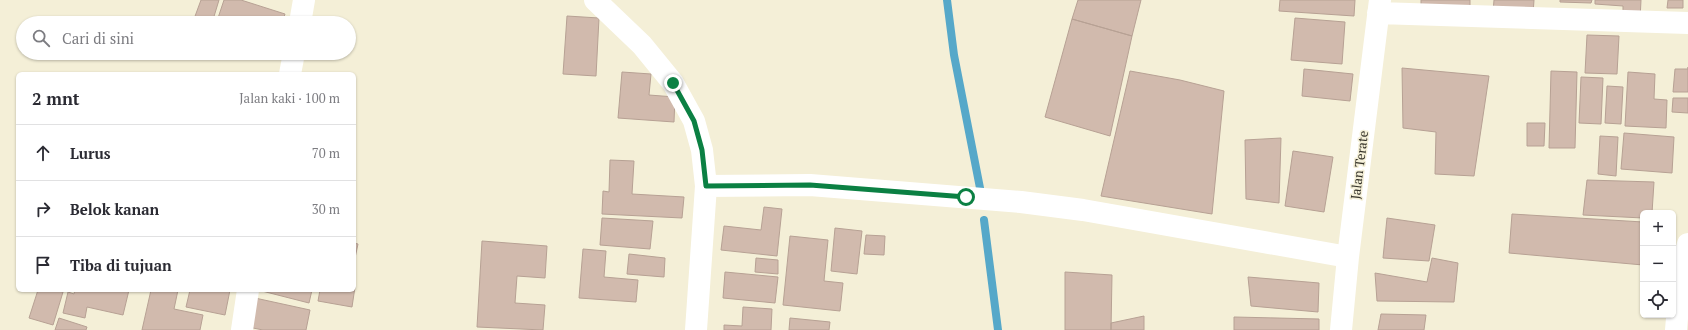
<!DOCTYPE html>
<html lang="id">
<head>
<meta charset="utf-8">
<style>
	body { margin:0; font-family:"PT Serif",serif; background:#f2f2f3; color:#2b2b33 }
	.controls { position:absolute; right:12px; bottom:12px; display:grid; overflow:hidden; border-radius:6px; box-shadow:0 1px 3px #0004 }
	.controls button { width:36px; height:36px; display:grid; place-items:center; padding:0; border:0; border-bottom:1px solid #e1e1e2; background:#fff; color:#2b2b33; font:20px sans-serif }
	.stop { position:absolute; width:12px; height:12px; margin:-9px; border:3px solid #0b8043; border-radius:50%; background:#fff }
	.stop.end { background:#0b8043; border-color:#fff; box-shadow:0 1px 4px #0008 }
	.list { margin:0; padding:0; list-style:none }
	h2 { display:flex; justify-content:space-between; align-items:center; height:52px; margin:0; padding:0 16px; font-size:17px }
	h2 small { font-size:13px; font-weight:400; color:#7c7c81 }
	.list li { display:grid; grid-template-columns:26px 1fr auto; gap:12px; align-items:center; box-sizing:border-box; height:56px; padding:0 16px; border-top:1px solid #e1e1e2 }
	.list b { display:block; font-size:15px; white-space:nowrap }
	.list em { font-size:13px; font-style:normal; color:#7c7c81 }
	.icon { flex:none; width:22px; height:22px; fill:none; stroke:currentColor; stroke-width:2; stroke-linecap:round; stroke-linejoin:round }
	.map { position:relative; flex:none; width:1688px; height:330px; overflow:hidden }
	.search { position:absolute; background:#fff; box-shadow:0 1px 3px #0004; left:16px; top:16px; width:340px; height:44px; display:flex; align-items:center; gap:10px; box-sizing:border-box; padding:0 14px; border-radius:22px; color:#7c7c81; font-size:15px }
	.panel { position:absolute; background:#fff; box-shadow:0 1px 3px #0004; left:16px; top:72px; width:340px; height:220px; border-radius:6px }
	.map>svg:first-child { display:block }
</style>
</head>
<body>
<div class="map">
<svg width="1688" height="330" viewBox="0 0 1688 330">
	<rect width="100%" height="100%" fill="#f4efd7"/>
	<g fill="none" stroke-linecap="round" stroke-linejoin="round">
		<!-- stream -->
		<path stroke="#56a8c9" stroke-width="8" d="M947 0 954 55 980 188
			M984 220 998 330"/>
	</g>
	<!-- building -->
	<path fill="#d1baad" stroke="#b7a194" d="M201 0H219L212 23 194 19Z
		M224 0H241L285 14 282 23H234L218 18Z
		M1078 0H1141L1132 36 1072 19Z
		M1280 0H1355L1354 16 1279 11Z
		M1421 0H1470V13L1421 11Z
		M1494 0H1534L1533 14 1493 12Z
		M1560 0H1592L1591 3 1560 2Z
		M1595 0H1641L1640 20 1623 19V6L1595 4Z
		M1668 0H1683V8H1667Z
		M567 16 599 18 596 76 563 74Z
		M1295 18 1345 22 1342 64 1291 60Z
		M1072 19 1132 36 1110 136 1045 117Z
		M1587 35 1619 36 1617 74 1585 73Z
		M1688 67V92H1673L1675 69H1688Z
		M1402 68 1489 76 1474 176 1435 174 1436 132 1403 128Z
		M1304 69 1353 74 1350 101 1302 96Z
		M1130 71 1180 80 1224 91 1212 214 1101 196Z
		M1551 71 1577 72 1575 148H1549Z
		M622 72 651 74 649 95 675 97 674 122 618 118Z
		M1628 72 1655 74 1654 99 1667 100 1666 128 1625 126Z
		M1581 77 1603 78 1601 124 1579 123Z
		M1607 86 1623 87 1621 124 1605 123Z
		M1673 98H1688V113L1672 112Z
		M1527 123H1545L1544 146H1527Z
		M1624 133 1674 137 1672 173 1621 169Z
		M1600 136 1618 137 1616 176 1598 174Z
		M1281 138 1279 203 1246 199 1245 140Z
		M1293 151 1333 157 1324 212 1285 206Z
		M610 160 634 161 632 194 684 197 682 218 602 214 603 191 609 192Z
		M1587 180 1654 182 1652 213H1643V218L1583 215Z
		M764 207 782 209 777 256 721 250 724 226 761 230Z
		M1512 214 1643 222V265L1509 253Z
		M602 218 653 221 650 249 600 245Z
		M1387 218 1435 225 1429 261 1383 258Z
		M835 228 862 231 857 274 831 271Z
		M866 235 885 236 884 255 864 254Z
		M790 236 828 240 824 281 843 283 840 311 783 305Z
		M482 241 547 246 545 278 517 276 515 303 545 305 543 330 477 327Z
		M354 243 358 244 355 258 354 257Z
		M583 249 606 251 604 277 638 280 636 302 579 298Z
		M629 254 665 258 664 277 627 274Z
		M756 258 778 260V274L755 272Z
		M1432 258 1458 263 1454 302 1377 301 1375 273 1427 282Z
		M725 272 778 277 775 303 723 298Z
		M1065 272 1112 275 1111 330H1065Z
		M1248 277 1319 283 1318 312 1251 306Z
		M354 286 355 287 352 307 318 301 320 290H354Z
		M38 290H55L63 292 53 325 29 318Z
		M75 290H129L123 315 87 307 85 318 63 313 68 292 74 294Z
		M151 290H178L174 309 203 315 200 330H142Z
		M190 290H230L225 315 186 307Z
		M262 290H312L309 303 262 291Z
		M255 298 310 310 306 330H263L248 327Z
		M743 307 772 309 771 330H724V325L742 326Z
		M1381 314 1426 315 1424 330H1378Z
		M1144 316V330H1111V323Z
		M1234 317 1319 319V330H1234Z
		M59 318 87 327 86 330H55Z
		M790 318 830 322 829 330H789Z"/>
	<g fill="none" stroke-linecap="round" stroke-linejoin="round">
		<!-- minor -->
		<path stroke="#fff" stroke-width="22" d="M595 0 642 45 673 83 694 121 702 150 706 186 696 330
			M1378 13 1688 23
			M300 23 304 0
			M290 74 294 53
			M706 186 810 185 1021 202 1083 210 1348 257
			M242 330 248 290
			M1341 330 1348 257 1380 0
			M1676 330 1681 272 1688 244"/>
	</g>
	<g fill="none" stroke-linecap="round" stroke-linejoin="round">
		<!-- route -->
		<path stroke="#0b8043" stroke-width="5" d="M673 83 694 121 702 150 706 186 810 185 966 197"/>
	</g>
	<g text-anchor="middle" stroke-width="3" stroke-linejoin="round" paint-order="stroke">
		<!-- street labels -->
		<g font-size="13" fill="#333128" stroke="#f4efd7">
			<text transform="translate(1359 165) rotate(-83)" y="5">Jalan Terate</text>
		</g>
	</g>
</svg>
<div class="controls">
<button>+</button>
<button>−</button>
<button><svg class="icon" aria-label="locate" viewBox="0 0 24 24"><circle cx="12" cy="12" r="6"/><path d="M12 2v4M12 18v4M2 12h4M18 12h4"/></svg></button>
</div>
<div class="stop" style="left:966px;top:197px"></div>
<div class="stop end" style="left:673px;top:83px"></div>
<div class="search"><svg class="icon" aria-label="search" viewBox="0 0 24 24"><circle cx="10" cy="10" r="6"/><path d="M15 15l6 6"/></svg>Cari di sini</div>
<section class="panel">
<h2>2 mnt<small>Jalan kaki · 100 m</small></h2>
<ul class="list">
<li><svg class="icon" aria-label="ahead" viewBox="0 0 24 24"><path d="M12 20V5M6 11l6-6 6 6"/></svg><div><b>Lurus</b></div><em>70 m</em></li>
<li><svg class="icon" aria-label="right" viewBox="0 0 24 24"><path d="M7 20v-9h11M14 6l5 5-5 5"/></svg><div><b>Belok kanan</b></div><em>30 m</em></li>
<li><svg class="icon" aria-label="arrive" viewBox="0 0 24 24"><path d="M6 21V4h12l-3 4 3 4H6"/></svg><div><b>Tiba di tujuan</b></div></li>
</ul>
</section>
</div>
</body>
</html>
